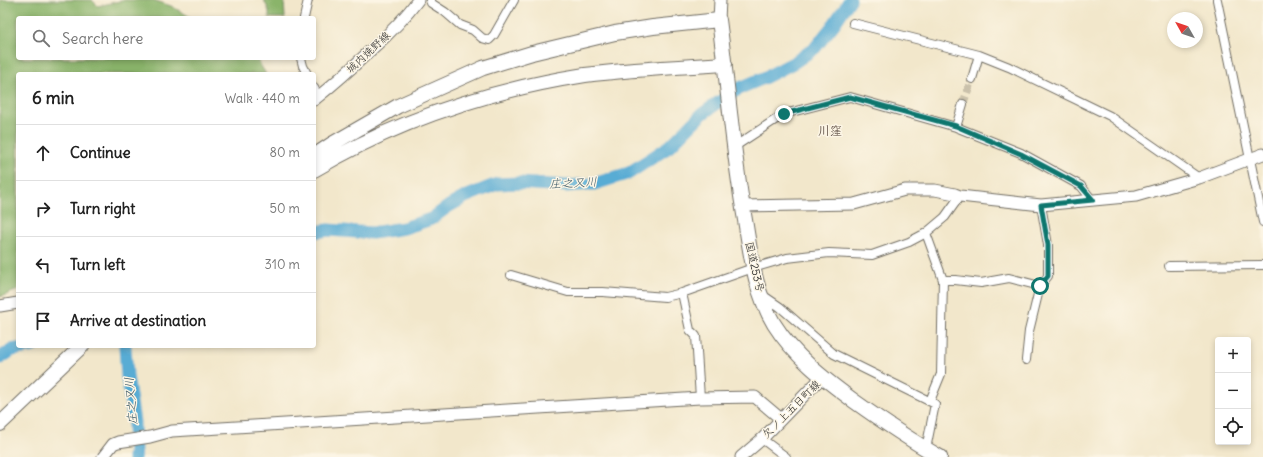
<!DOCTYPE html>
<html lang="en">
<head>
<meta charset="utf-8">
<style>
	body { margin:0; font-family:Delius,"Klee One",sans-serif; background:#f2f2f2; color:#222 }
	.controls { position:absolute; right:12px; bottom:12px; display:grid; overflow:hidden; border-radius:4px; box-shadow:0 2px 6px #0003 }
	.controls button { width:36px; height:36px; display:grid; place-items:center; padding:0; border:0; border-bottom:1px solid #e0e0e0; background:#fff; color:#222; font:20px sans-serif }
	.compass { position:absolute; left:1167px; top:12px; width:36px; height:36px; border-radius:50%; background:#fff; box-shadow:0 2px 6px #0003; rotate:310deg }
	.stop { position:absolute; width:12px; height:12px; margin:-9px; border:3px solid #0f766e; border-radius:50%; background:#fff }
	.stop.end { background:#0f766e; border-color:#fff; box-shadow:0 1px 4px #0008 }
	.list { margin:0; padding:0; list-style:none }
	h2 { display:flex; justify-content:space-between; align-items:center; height:52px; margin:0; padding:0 16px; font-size:17px }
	h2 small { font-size:13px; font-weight:400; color:#767676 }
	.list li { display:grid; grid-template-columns:26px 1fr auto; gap:12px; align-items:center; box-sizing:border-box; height:56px; padding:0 16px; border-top:1px solid #e0e0e0 }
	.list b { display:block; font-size:15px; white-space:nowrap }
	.list em { font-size:13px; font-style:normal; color:#767676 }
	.icon { flex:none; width:22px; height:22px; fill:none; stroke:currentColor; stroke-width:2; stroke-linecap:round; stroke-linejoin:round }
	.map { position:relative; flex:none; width:1263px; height:457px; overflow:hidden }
	.search { position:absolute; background:#fff; box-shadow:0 2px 6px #0003; left:16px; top:16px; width:300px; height:44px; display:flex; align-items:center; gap:10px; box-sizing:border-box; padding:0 14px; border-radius:4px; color:#767676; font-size:15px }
	.panel { position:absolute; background:#fff; box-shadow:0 2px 6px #0003; left:16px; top:72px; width:300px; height:276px; border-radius:4px }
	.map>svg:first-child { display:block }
</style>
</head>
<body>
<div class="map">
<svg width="1263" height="457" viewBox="0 0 1263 457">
	<rect width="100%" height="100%" fill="#fcf5e5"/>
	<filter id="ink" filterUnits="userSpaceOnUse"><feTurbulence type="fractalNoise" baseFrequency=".025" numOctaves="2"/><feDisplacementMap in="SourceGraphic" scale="8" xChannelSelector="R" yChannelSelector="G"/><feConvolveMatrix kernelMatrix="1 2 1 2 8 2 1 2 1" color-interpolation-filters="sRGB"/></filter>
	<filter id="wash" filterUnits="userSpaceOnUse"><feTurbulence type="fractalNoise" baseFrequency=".012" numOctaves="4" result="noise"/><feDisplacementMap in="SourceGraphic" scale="16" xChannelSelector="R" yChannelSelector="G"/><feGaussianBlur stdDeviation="0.9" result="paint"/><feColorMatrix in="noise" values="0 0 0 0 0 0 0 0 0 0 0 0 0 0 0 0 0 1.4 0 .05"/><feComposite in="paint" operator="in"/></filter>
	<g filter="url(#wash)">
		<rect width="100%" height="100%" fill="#f2e7cb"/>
		<!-- forest -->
		<path fill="#8ab46b" stroke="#5a704b" d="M0 0H92L98 6 124 0H153L171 6 192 18H18V58H256L266 74H18V290L0 297Z
			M264 0H284L285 18H269V11Z"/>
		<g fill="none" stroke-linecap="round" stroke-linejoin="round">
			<!-- river -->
			<path stroke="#59acd4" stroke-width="13" d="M314 232 328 230 372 233 404 228 431 219 449 206 465 197 497 184 519 183 567 186 594 184 629 173 670 146 702 114 732 93 740 88 766 77 795 62 815 48 834 24 850 0
				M125 346 127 376 134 422 135 454 134 457
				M0 358 12 350 33 346"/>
		</g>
	</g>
	<g filter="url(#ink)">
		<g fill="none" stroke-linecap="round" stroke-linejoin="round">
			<!-- street-tunnel -->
			<path stroke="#cac1ab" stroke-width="8" stroke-dasharray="8 4" stroke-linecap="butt" d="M963 104 972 79"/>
			<!-- street casing -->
			<g stroke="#716d63" stroke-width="10">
				<path id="street" d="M430 0 431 3 445 12 460 25 473 30 482 38 489 40 494 35 514 0
					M1217 0 1263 222
					M304 18 308 0
					M853 23 979 55 1009 67 1110 116 1199 178
					M301 58 303 66 307 74
					M972 79 979 55
					M314 88 318 96
					M956 127 963 104
					M734 147 784 114 850 97 956 127 1021 153 1081 186 1093 201
					M926 233 943 280 941 374 930 401
					M1169 266 1263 265
					M511 275 568 292H603L665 297 682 293 753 268 787 258 829 253 872 255 909 242 926 233 945 217 960 196
					M943 280H955L981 283 1009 278 1040 286 1048 276V245L1041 205
					M682 293 690 330 696 336 700 398
					M761 294 780 307 834 354 935 404 926 449
					M1026 360 1029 331 1040 286
					M762 439 786 457"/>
			</g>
			<!-- secondary casing -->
			<g stroke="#716d63" stroke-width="13">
				<path id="secondary" d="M719 20 720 0
					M314 100C334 84 353 67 372 49 389 34 405 18 418 0
					M742 206 854 204 905 190H935L955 194 960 196 1041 205 1136 196 1199 178 1263 154
					M0 306 18 303
					M103 457 113 444 118 442 150 437 172 431 700 398 755 397 781 419
					M741 457 762 439 822 377"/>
			</g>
			<!-- highway casing -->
			<g stroke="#716d63" stroke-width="16">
				<path id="highway" d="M314 156 332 144 398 106 483 68 532 53 615 33 653 27 719 20C728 87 733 154 745 220 751 256 755 292 774 324 794 356 824 379 854 401 882 421 910 440 940 457
					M314 170C397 120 490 90 585 75 631 69 678 67 725 64
					M0 424 82 346"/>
			</g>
			<!-- street -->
			<use href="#street" stroke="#fff" stroke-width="8"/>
			<!-- secondary -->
			<use href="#secondary" stroke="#fff" stroke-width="11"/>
			<!-- highway -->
			<use href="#highway" stroke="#fff" stroke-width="14"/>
		</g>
	</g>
	<g fill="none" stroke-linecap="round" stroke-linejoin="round" filter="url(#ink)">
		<!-- route -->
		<path stroke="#0f766e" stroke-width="5" d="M784 114 850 97 956 126 1021 154 1081 186 1093 200 1041 205 1048 245V276L1040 286"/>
	</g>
	<g text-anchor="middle" stroke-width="3" stroke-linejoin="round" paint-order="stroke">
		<!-- street labels -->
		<g font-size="11" fill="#2b2b2b" stroke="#fcf5e5">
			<text transform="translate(368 52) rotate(-43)" y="4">城内焼野線</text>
			<text transform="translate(755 267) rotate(77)" y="4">国道253号</text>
			<text transform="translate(791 409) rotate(-45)" y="4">欠ノ上五日町線</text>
		</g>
		<!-- neighbourhood labels -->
		<g font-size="12" font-weight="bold" fill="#64554a" stroke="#fcf5e5">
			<text x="830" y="135">川窪</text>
		</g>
		<!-- water labels -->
		<g font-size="12" font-style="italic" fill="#3b5866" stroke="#fcf5e5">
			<text transform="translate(573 183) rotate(-3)" y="4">庄之又川</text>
			<text transform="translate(131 401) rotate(-95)" y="4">庄之又川</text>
		</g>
	</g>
</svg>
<div class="controls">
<button>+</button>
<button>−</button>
<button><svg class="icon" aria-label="locate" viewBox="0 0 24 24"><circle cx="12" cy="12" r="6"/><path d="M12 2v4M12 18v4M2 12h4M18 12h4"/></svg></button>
</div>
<svg class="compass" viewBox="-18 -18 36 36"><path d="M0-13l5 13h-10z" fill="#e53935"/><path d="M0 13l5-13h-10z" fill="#767676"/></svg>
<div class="stop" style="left:1040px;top:286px"></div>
<div class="stop end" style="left:784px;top:114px"></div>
<div class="search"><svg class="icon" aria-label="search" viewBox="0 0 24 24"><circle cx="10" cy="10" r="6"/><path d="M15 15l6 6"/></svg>Search here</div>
<section class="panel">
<h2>6 min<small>Walk · 440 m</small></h2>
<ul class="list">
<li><svg class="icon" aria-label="ahead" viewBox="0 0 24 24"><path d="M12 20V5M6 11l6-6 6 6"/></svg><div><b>Continue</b></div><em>80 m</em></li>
<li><svg class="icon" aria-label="right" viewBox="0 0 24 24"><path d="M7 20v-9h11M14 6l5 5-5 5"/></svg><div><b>Turn right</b></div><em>50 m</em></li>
<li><svg class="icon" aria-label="left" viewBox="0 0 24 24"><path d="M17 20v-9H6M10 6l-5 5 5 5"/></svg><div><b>Turn left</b></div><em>310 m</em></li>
<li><svg class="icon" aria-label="arrive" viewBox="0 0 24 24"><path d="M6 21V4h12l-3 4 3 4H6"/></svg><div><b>Arrive at destination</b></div></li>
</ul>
</section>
</div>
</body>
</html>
